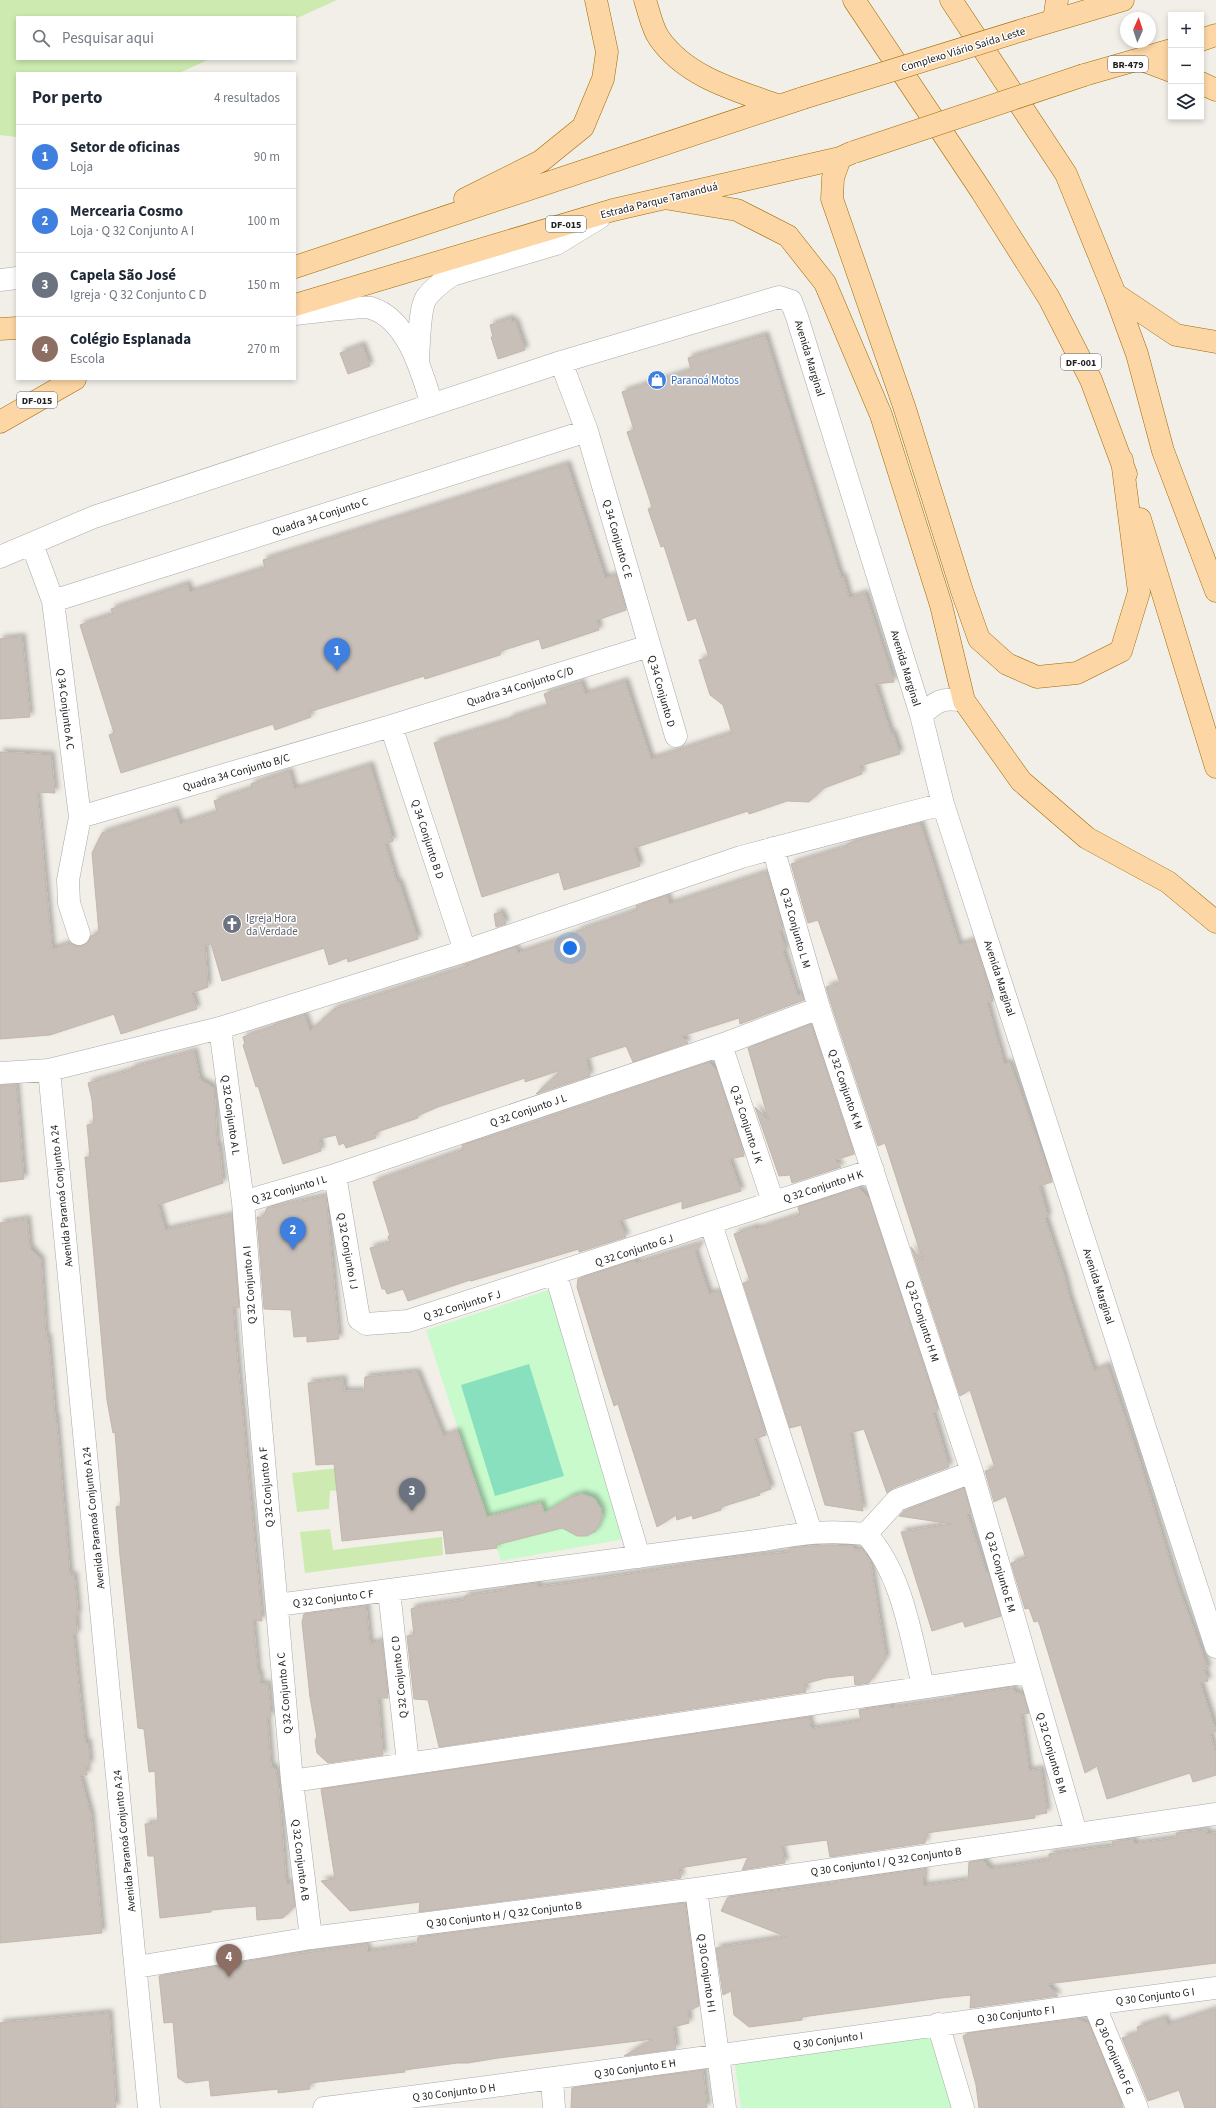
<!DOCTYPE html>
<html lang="pt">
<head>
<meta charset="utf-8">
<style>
	body { margin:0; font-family:"Source Sans 3",sans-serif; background:#f2f2f3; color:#1f2937 }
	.controls { position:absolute; right:12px; top:12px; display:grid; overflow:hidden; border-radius:0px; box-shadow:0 2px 6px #0003 }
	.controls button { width:36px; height:36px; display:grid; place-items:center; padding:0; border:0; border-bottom:1px solid #e0e1e3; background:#fff; color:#1f2937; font:20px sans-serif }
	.compass { position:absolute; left:1120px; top:12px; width:36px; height:36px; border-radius:50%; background:#fff; box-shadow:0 2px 6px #0003; rotate:3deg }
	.you { position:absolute; left:570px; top:948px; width:14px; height:14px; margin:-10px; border:3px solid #fff; border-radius:50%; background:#1a73e8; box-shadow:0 0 0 6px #1a73e833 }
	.badge { display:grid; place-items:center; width:26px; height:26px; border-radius:50%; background:#b45309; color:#fff; font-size:13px; font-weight:700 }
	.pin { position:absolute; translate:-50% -33px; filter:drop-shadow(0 1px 2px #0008) }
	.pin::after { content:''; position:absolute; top:21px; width:14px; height:12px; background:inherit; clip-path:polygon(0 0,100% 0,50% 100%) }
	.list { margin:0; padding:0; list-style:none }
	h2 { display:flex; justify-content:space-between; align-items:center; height:52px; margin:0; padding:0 16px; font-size:17px }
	h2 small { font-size:13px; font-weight:400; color:#747a83 }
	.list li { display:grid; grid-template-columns:26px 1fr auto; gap:12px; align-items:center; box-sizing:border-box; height:64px; padding:0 16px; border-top:1px solid #e0e1e3 }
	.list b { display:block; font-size:15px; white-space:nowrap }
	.list p { margin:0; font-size:13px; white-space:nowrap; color:#747a83 }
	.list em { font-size:13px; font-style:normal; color:#747a83 }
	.icon { flex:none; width:22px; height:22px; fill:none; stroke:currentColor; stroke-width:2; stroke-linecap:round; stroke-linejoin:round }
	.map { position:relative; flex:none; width:1216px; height:2108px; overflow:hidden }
	.search { position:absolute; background:#fff; box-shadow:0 2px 6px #0003; left:16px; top:16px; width:280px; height:44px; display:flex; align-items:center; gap:10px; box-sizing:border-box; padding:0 14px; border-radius:0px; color:#747a83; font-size:15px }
	.panel { position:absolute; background:#fff; box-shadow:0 2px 6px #0003; left:16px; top:72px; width:280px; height:308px; border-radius:0px }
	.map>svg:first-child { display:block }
</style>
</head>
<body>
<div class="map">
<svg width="1216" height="2108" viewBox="0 0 1216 2108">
	<defs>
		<filter id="shadow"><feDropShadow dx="3.5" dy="-3.5" stdDeviation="2" flood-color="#0004"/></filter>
	</defs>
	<rect width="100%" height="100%" fill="#f2efe9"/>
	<!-- grass -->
	<path fill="#cdebb0" d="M0 0H337L295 19V17H17V59H210L179 73H17V137L0 135Z
		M394 1462 436 1480 330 1491 329 1509 297 1512 292 1473Z
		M330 1529 333 1550 442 1537 443 1555 305 1573 300 1532Z"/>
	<!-- park -->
	<path fill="#c8facc" d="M549 1290 624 1539 501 1561 426 1330Z
		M942 2028 962 2108H741L734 2059Z"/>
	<!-- pitch -->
	<path fill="#88e0be" d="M529 1364 564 1476 495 1496 461 1385Z"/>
	<!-- building -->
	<path fill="#c7bfb8" stroke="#c4b6ab" filter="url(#shadow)" d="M511 318 512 323 515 321 525 350 498 359 491 337H493L490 325Z
		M765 335 841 578 843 576 849 598 865 593 894 682 875 684 891 734 893 733 900 754 860 766 862 774 824 788 809 802 787 801 749 814 748 811 634 848 640 866 564 890 559 872 482 897 434 743 510 720V718L548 706 544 694 581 682 585 694 625 681 651 759 732 733 723 705 710 695 699 660 709 657 696 618 688 621 664 546 661 547 648 509 652 507 627 432 634 430 622 392 691 370 688 358Z
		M362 345 370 366 348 374 340 353Z
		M567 464 605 578 616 575 626 610 597 620 599 630 542 649 539 639 501 651 500 655 425 679 424 676 309 712 311 717 275 730 273 724 121 773 109 735 114 733 80 625 113 614 111 609 187 584 190 592 265 568 263 560Z
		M22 637 30 717 0 719V639Z
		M0 752 51 755 55 793 37 792 52 949 70 943 76 946H83L88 942 91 936 99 933 92 853 102 833 175 810 180 824 217 812 214 801 252 788 251 784 289 771 294 789 370 765 393 841 385 844 397 883 399 882 418 939 348 962 347 958 329 965 324 948 222 981 211 944 205 945 208 987 192 993 197 1009 121 1034 114 1014 50 1035 0 1039Z
		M920 823 959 945 974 940 993 1001 987 1003 1004 1064 1010 1063 1052 1182 1039 1186 1048 1217 1045 1218 1065 1279 1069 1296 1094 1371 1107 1365 1138 1456 1175 1578 1208 1669H1204L1208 1681 1200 1683 1216 1731 1210 1734 1216 1755V1775L1193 1782 1190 1773 1107 1799 1097 1766 1085 1773 1040 1626 1038 1621 1034 1622 1029 1608 1025 1609 1011 1563 1026 1558 1006 1496 994 1502 985 1471 995 1468 970 1390 960 1396 911 1247 923 1261 885 1143 878 1146 831 1004 826 987 840 983 818 920 808 923 791 864 848 846 847 844 872 836Z
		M767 872 783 930 779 931 786 950 783 951 797 995 802 994 804 1000 740 1024 739 1018 682 1036 688 1043 633 1062 626 1046 586 1059 590 1076 536 1094 561 1070 525 1082V1078L438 1107 417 1116 418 1118 374 1133 376 1138 346 1148 344 1143 339 1145 336 1135 319 1139 321 1151 283 1164 258 1086 256 1087 243 1045 245 1044 243 1037 273 1027V1025L304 1015 310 1031 334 1009 470 965H463L515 947 518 953 563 938 578 932 577 931 637 910 636 906 667 895 669 904Z
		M501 912 506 924 496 927 494 914Z
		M811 1024 854 1154 835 1160 841 1167 792 1183 790 1175 779 1176 755 1107 769 1121 748 1048Z
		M194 1051 200 1080 214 1088 217 1145 219 1146 223 1183 158 1205 165 1230 232 1215 239 1308 233 1307 235 1336 262 1621 253 1620 258 1674H260V1684H268L271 1716 267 1718 271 1767 275 1768 278 1781 286 1884 292 1883 295 1906 283 1918 257 1920 256 1906 211 1910V1912L160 1918 154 1856H148L145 1824 158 1823 155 1771 149 1772 144 1729 138 1728 120 1556 116 1507 121 1506 115 1432 113 1433 107 1400 85 1157H90L87 1125 94 1124 92 1100 88 1083 132 1070 131 1068Z
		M709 1062 716 1069 744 1156 729 1159 741 1191 682 1209V1201L619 1221 626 1237 579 1252V1249L471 1281 470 1280 408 1301 403 1289 387 1294 385 1289H382L370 1248 390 1243 388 1236H390L373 1182 463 1150 462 1145 536 1122V1121Z
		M0 1085H16L24 1179 0 1182Z
		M859 1188 869 1198 938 1409 933 1413 949 1467 893 1488 887 1493 864 1429 850 1433 863 1511 825 1505 801 1425 790 1428 743 1283 750 1281 734 1234 755 1227 756 1229 800 1215 798 1207Z
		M326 1196 339 1339 307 1342V1336L294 1337 291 1310 264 1309 257 1217H263L267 1208Z
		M27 1219 30 1248 41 1260 46 1338 48 1337 55 1417H56L70 1576 74 1575 78 1615 76 1616 77 1634H73L85 1742 88 1743 90 1764 86 1767 87 1775H80L91 1816 102 1933 0 1943V1223Z
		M702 1243 695 1252 709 1294 720 1291 766 1435 754 1439 771 1489 759 1493 760 1495 721 1507V1510L693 1519 692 1515 677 1520 676 1515 657 1527 618 1404 614 1406 604 1375 577 1287 578 1279 635 1260 636 1263Z
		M417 1372 443 1436 457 1431 487 1517 541 1503 544 1513 571 1497 582 1494 594 1498 601 1509 602 1517 596 1531 587 1536H577L562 1528 496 1545 497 1548 446 1554 443 1530 342 1541 334 1464 316 1465 308 1383 343 1379 344 1391H364L365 1377Z
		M964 1488 971 1512 967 1514 986 1572 988 1571 1001 1616 965 1627 963 1621 932 1631 901 1532 952 1524 899 1516 904 1511Z
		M826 1545 853 1546 854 1550H863L870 1561 886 1658 869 1683 855 1685 854 1675 826 1678 804 1684 806 1692 439 1747 428 1700 414 1699 407 1636 414 1635 411 1609 417 1607 464 1600 465 1596 506 1590V1587L537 1583 538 1587 571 1583 695 1564V1562L789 1552V1548Z
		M366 1606 370 1644 382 1641 388 1698H378L383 1755 328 1763 317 1753 315 1740 317 1737 310 1697 302 1622 304 1614Z
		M1013 1688 1014 1692 1023 1694 1029 1713 1021 1715 1029 1771 1041 1769 1047 1813 1034 1815 1035 1818 926 1833 925 1843 830 1857 827 1840 781 1846 785 1863 742 1870 748 1857 679 1868 681 1878 419 1912 420 1902 350 1911 321 1881 335 1879 321 1789 809 1717 811 1729 861 1721 859 1710 890 1705V1708L954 1699V1696Z
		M1207 1830 1206 1834 1216 1833V1963L1047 1984 1058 1996 970 2008 971 1995 941 1998 802 2017V2020L749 2027 734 2015 731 1991 723 1995 716 1948 787 1937 721 1911 728 1897 834 1884V1882L924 1869 923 1886 968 1880 969 1862 983 1860 990 1869 1019 1865 1049 1860V1854L1113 1846 1112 1842 1133 1839 1134 1844 1176 1838V1833Z
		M685 1903 699 2006 688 2011 689 2023 673 2027 676 2049 624 2056 653 2039 498 2058 468 2063H457L404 2070 405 2072 309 2083 310 2089 278 2093V2089L211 2096 209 2080 186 2083 178 2078 173 2022 164 2023 159 1976 267 1958 367 1945V1952L417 1945 418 1937Z
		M1216 2009V2108H1185L1179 2090 1148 2101 1122 2038 1139 2033 1137 2027 1165 2018 1167 2025Z
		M109 2013 116 2108H0V2023Z
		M1077 2019 1089 2024 1123 2108H979L976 2085 963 2036 969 2033Z
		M703 2070 707 2108H571L572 2088Z"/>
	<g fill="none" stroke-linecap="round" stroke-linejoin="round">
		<!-- minor casing -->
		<g stroke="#a9a9a9" stroke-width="23">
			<path id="minor" d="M0 280 17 278
				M295 314C309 313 361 305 371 308 408 319 422 373 432 405
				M418 361C419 346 419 310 426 298 433 289 443 281 452 275L556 244 599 218
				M561 362 587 431 676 736
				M32 544 53 601 80 817 68 880 69 903 79 934
				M0 557 94 517 561 362 779 297 791 301 797 317 921 715 943 804 1216 1647
				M53 601 587 431
				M921 715C937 701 942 697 964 701
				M391 726 465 951
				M80 817 391 726 649 646
				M773 848 819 1008 972 1472 1076 1833
				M220 1028 243 1202 256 1368 292 1781 311 1938
				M721 1045 773 1202
				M49 1070 149 2108
				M0 1073 49 1070 220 1028 465 951 741 857 943 804
				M335 1175 359 1319 366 1324 408 1321 873 1170
				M243 1202 335 1175 721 1045 819 1008
				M711 1224 811 1532
				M556 1275 639 1557
				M866 1534 897 1500 972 1472
				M389 1591 408 1763
				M277 1605 764 1540C802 1533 826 1530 866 1534 902 1573 911 1636 923 1686
				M292 1781 1029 1672
				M696 1889 725 2108
				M137 1967 311 1938 696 1889 1216 1814
				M1094 2004 1137 2108
				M938 2024 963 2108
				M552 2079 554 2108
				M324 2108C622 2071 918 2026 1216 1988"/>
		</g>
		<!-- major casing -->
		<g stroke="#a06b00" stroke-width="23">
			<path id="major" d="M645 0C649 12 652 28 659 38 686 77 735 90 777 105
				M854 0 982 192 1049 298 1091 380 1126 474
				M951 0 1066 174 1115 294 1137 354 1163 451 1216 591
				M1054 20 1057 0
				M1029 28 1123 0
				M1201 40 1216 35
				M1142 60 1171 71
				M1084 75 1171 50
				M1201 83 1216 90
				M840 158 833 178 832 199 904 406 962 591 979 639 1007 664 1037 677 1077 673 1121 651 1139 592 1122 460
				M664 198 737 210 788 236 825 283 881 415 941 605 964 701 1021 781 1087 838 1168 882 1216 922
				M465 199 541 161 583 127 603 79 607 52 596 0
				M295 267 803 98
				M1115 294 1176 335 1216 342
				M295 305 613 210 840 158 851 153
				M0 329 17 328
				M0 422 75 379
				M1140 519 1216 767"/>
		</g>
		<!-- minor -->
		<use href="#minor" stroke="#fff" stroke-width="22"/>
		<!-- major -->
		<use href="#major" stroke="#fcd6a4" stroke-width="22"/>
		<!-- major-bridge casing -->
		<g stroke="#a06b00" stroke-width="23" stroke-linecap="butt">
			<path id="major-bridge" d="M803 98 1029 28
				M854 152 1084 75"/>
		</g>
		<!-- major-bridge -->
		<use href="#major-bridge" stroke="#fcd6a4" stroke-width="22"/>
	</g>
	<!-- icons -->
	<defs>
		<g id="shop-disc" transform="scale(1)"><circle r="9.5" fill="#3f7fe0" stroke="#fff"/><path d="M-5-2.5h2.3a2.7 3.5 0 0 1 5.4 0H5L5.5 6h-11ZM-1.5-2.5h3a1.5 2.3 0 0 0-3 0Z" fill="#fff"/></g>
		<g id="church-disc" transform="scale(1)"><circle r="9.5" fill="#6b7280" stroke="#fff"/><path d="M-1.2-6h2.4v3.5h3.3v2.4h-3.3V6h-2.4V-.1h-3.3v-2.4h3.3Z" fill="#fff"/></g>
	</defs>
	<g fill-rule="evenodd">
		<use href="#shop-disc" x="657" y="380"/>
		<use href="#church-disc" x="232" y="924"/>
	</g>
	<g text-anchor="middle" stroke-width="3" stroke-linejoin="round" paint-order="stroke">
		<!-- shield labels -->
		<g fill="#fff" stroke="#646464" stroke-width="1">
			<rect x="1108" y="56" width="40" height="16" rx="3"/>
			<rect x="546" y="216" width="40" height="16" rx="3"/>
			<rect x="1061" y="354" width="40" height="16" rx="3"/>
			<rect x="17" y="392" width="40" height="16" rx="3"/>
		</g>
		<g font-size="10" font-weight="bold" fill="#222">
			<text x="1128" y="68">BR-479</text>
			<text x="566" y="228">DF-015</text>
			<text x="1081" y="366">DF-001</text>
			<text x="37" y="404">DF-015</text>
		</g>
		<!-- street labels -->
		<g font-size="11" fill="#222" stroke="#fff">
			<text transform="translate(963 49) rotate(-17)" y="4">Complexo Viário Saída Leste</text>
			<text transform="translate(659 200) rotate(-14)" y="4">Estrada Parque Tamanduá</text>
			<text transform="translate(810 358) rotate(73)" y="4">Avenida Marginal</text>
			<text transform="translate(320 516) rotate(-18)" y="4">Quadra 34 Conjunto C</text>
			<text transform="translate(618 539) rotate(74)" y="4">Q 34 Conjunto C E</text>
			<text transform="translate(906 668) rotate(73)" y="4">Avenida Marginal</text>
			<text transform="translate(520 686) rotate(-17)" y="4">Quadra 34 Conjunto C/D</text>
			<text transform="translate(662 691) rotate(74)" y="4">Q 34 Conjunto D</text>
			<text transform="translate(66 709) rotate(83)" y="4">Q 34 Conjunto A C</text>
			<text transform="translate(236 772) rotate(-16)" y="4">Quadra 34 Conjunto B/C</text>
			<text transform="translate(428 839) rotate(72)" y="4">Q 34 Conjunto B D</text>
			<text transform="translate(796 928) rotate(74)" y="4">Q 32 Conjunto L M</text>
			<text transform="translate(1000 978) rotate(72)" y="4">Avenida Marginal</text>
			<text transform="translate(846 1089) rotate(71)" y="4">Q 32 Conjunto K M</text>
			<text transform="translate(528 1110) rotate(-19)" y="4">Q 32 Conjunto J L</text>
			<text transform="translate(231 1115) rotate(82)" y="4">Q 32 Conjunto A L</text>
			<text transform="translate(747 1124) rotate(72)" y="4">Q 32 Conjunto J K</text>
			<text transform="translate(823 1186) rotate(-18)" y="4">Q 32 Conjunto H K</text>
			<text transform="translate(289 1189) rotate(-16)" y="4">Q 32 Conjunto I L</text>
			<text transform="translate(61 1196) rotate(-96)" y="4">Avenida Paranoá Conjunto A 24</text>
			<text transform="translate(634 1250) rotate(-18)" y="4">Q 32 Conjunto G J</text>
			<text transform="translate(348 1251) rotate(80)" y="4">Q 32 Conjunto I J</text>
			<text transform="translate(249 1285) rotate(-94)" y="4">Q 32 Conjunto A I</text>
			<text transform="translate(1099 1286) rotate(72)" y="4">Avenida Marginal</text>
			<text transform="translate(462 1305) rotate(-17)" y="4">Q 32 Conjunto F J</text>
			<text transform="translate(923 1321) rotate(72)" y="4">Q 32 Conjunto H M</text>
			<text transform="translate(266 1487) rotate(-95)" y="4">Q 32 Conjunto A F</text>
			<text transform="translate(93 1518) rotate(-96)" y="4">Avenida Paranoá Conjunto A 24</text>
			<text transform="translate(1001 1572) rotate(74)" y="4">Q 32 Conjunto E M</text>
			<text transform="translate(333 1598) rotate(-7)" y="4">Q 32 Conjunto C F</text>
			<text transform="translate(399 1677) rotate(-96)" y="4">Q 32 Conjunto C D</text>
			<text transform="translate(284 1693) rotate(-95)" y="4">Q 32 Conjunto A C</text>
			<text transform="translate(1052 1753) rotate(74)" y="4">Q 32 Conjunto B M</text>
			<text transform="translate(124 1841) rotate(-96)" y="4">Avenida Paranoá Conjunto A 24</text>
			<text transform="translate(301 1860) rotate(83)" y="4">Q 32 Conjunto A B</text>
			<text transform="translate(886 1861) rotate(-8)" y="4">Q 30 Conjunto I / Q 32 Conjunto B</text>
			<text transform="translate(504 1914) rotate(-7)" y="4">Q 30 Conjunto H / Q 32 Conjunto B</text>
			<text transform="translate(707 1973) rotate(82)" y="4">Q 30 Conjunto H I</text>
			<text transform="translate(1155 1996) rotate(-7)" y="4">Q 30 Conjunto G I</text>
			<text transform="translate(1016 2014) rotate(-7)" y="4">Q 30 Conjunto F I</text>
			<text transform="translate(828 2040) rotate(-8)" y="4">Q 30 Conjunto I</text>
			<text transform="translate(1115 2056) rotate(67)" y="4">Q 30 Conjunto F G</text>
			<text transform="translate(635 2068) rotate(-8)" y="4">Q 30 Conjunto E H</text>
			<text transform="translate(454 2092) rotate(-7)" y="4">Q 30 Conjunto D H</text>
		</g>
		<!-- shop labels -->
		<g font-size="11" fill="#366cbe" stroke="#fff" text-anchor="start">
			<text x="671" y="384">Paranoá Motos</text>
		</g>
		<!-- worship labels -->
		<g font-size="11" fill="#5b616d" stroke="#fff" text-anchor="start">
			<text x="246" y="922">Igreja Hora<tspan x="246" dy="13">da Verdade</tspan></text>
		</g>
	</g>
</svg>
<div class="controls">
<button>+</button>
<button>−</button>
<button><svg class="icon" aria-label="layers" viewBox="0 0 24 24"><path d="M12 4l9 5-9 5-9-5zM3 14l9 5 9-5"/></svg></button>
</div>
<svg class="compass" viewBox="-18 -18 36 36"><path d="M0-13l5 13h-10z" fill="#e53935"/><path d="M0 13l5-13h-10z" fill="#747a83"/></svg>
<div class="you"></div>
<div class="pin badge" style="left:337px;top:671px;background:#3f7fe0">1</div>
<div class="pin badge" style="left:293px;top:1250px;background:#3f7fe0">2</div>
<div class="pin badge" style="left:412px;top:1511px;background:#6b7280">3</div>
<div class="pin badge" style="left:229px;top:1977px;background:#8d6e63">4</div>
<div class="search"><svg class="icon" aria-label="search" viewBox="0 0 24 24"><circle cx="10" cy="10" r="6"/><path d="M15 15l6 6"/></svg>Pesquisar aqui</div>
<section class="panel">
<h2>Por perto<small>4 resultados</small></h2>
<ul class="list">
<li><span class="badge" style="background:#3f7fe0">1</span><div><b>Setor de oficinas</b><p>Loja</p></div><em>90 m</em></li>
<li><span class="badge" style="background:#3f7fe0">2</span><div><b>Mercearia Cosmo</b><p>Loja · Q 32 Conjunto A I</p></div><em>100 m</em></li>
<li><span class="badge" style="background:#6b7280">3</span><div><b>Capela São José</b><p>Igreja · Q 32 Conjunto C D</p></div><em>150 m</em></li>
<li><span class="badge" style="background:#8d6e63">4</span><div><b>Colégio Esplanada</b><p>Escola</p></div><em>270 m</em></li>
</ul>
</section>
</div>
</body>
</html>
